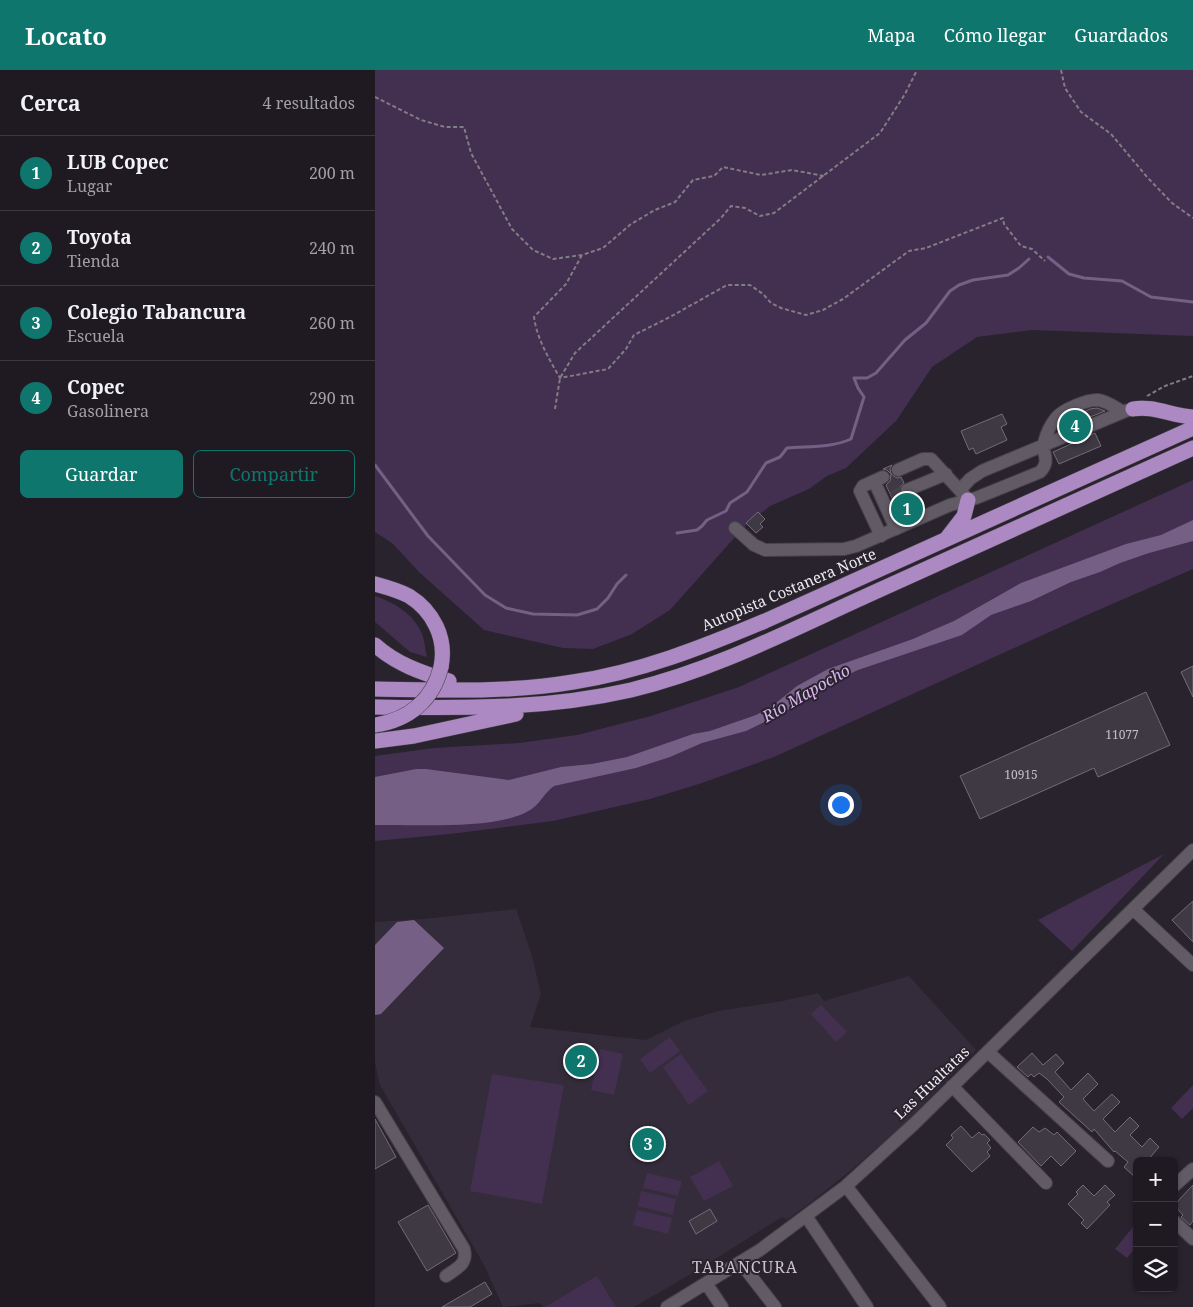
<!DOCTYPE html>
<html lang="es">
<head>
<meta charset="utf-8">
<style>
	body { margin:0; font-family:"Noto Serif",serif; background:#2c272f; color:#f1f3f6 }
	.controls { position:absolute; right:15px; bottom:15px; display:grid; overflow:hidden; border-radius:8px; box-shadow:0 1px 4px #0004 }
	.controls button { width:45px; height:45px; display:grid; place-items:center; padding:0; border:0; border-bottom:1px solid #3c3840; background:#1f1a22; color:#f1f3f6; font:25px sans-serif }
	.you { position:absolute; left:465px; top:734px; width:18px; height:18px; margin:-12px; border:4px solid #fff; border-radius:50%; background:#1a73e8; box-shadow:0 0 0 8px #1a73e833 }
	.badge { display:grid; place-items:center; width:32px; height:32px; border-radius:50%; background:#0f766e; color:#fff; font-size:16px; font-weight:700 }
	.pin { position:absolute; translate:-50% -50%; border:2px solid #fff; box-shadow:0 1px 5px #0006 }
	.list { margin:0; padding:0; list-style:none }
	h2 { display:flex; justify-content:space-between; align-items:center; height:65px; margin:0; padding:0 20px; font-size:21px }
	h2 small { font-size:16px; font-weight:400; color:#a1a1a5 }
	.list li { display:grid; grid-template-columns:32px 1fr auto; gap:15px; align-items:center; box-sizing:border-box; height:75px; padding:0 20px; border-top:1px solid #3c3840 }
	.list b { display:block; font-size:19px; white-space:nowrap }
	.list p { margin:0; font-size:16px; white-space:nowrap; color:#a1a1a5 }
	.list em { font-size:16px; font-style:normal; color:#a1a1a5 }
	.actions { display:flex; gap:10px; padding:15px 20px }
	.actions a { flex:1; padding:11px 0; border:1px solid #0f766e; border-radius:8px; text-align:center; font-size:18px; color:#0f766e }
	.actions .main { background:#0f766e; color:#fff }
	.icon { flex:none; width:28px; height:28px; fill:none; stroke:currentColor; stroke-width:2; stroke-linecap:round; stroke-linejoin:round }
	.map { position:relative; flex:none; width:818px; height:1237px; overflow:hidden }
	header { display:flex; align-items:center; gap:30px; box-sizing:border-box; height:70px; padding:0 25px; background:#0f766e; color:#fff }
	header strong { font-size:24px }
	nav { display:flex; gap:28px; margin-inline-start:auto; font-size:18px }
	main { display:flex }
	aside { flex:1; background:#1f1a22 }
	.map>svg:first-child { display:block }
</style>
</head>
<body>
<header>
<strong>Locato</strong>
<nav><a>Mapa</a><a>Cómo llegar</a><a>Guardados</a></nav>
</header>
<main>
<aside>
<h2>Cerca<small>4 resultados</small></h2>
<ul class="list">
<li><span class="badge">1</span><div><b>LUB Copec</b><p>Lugar</p></div><em>200 m</em></li>
<li><span class="badge">2</span><div><b>Toyota</b><p>Tienda</p></div><em>240 m</em></li>
<li><span class="badge">3</span><div><b>Colegio Tabancura</b><p>Escuela</p></div><em>260 m</em></li>
<li><span class="badge">4</span><div><b>Copec</b><p>Gasolinera</p></div><em>290 m</em></li>
</ul>
<div class="actions"><a class="main">Guardar</a><a>Compartir</a></div>
</aside>
<div class="map">
<svg width="818" height="1237" viewBox="0 0 818 1237">
	<rect width="100%" height="100%" fill="#29232d"/>
	<!-- built -->
	<path fill="#352c3b" d="M141 839 157 886 166 924 155 957 271 970 307 952 343 941 408 931 443 923 449 931 534 906 601 980 530 1053 481 1096 439 1130 412 1150 407 1147 321 1201 259 1237H168L165 1233 128 1237 109 1195 5 1015 0 993V852L48 849Z"/>
	<!-- green -->
	<path fill="#432f50" d="M0 0H818V266L657 260 602 267 557 297 521 351 471 398 452 406 434 419 395 436 369 457 295 540 257 564 218 579 188 578 109 560 44 502 17 473 0 462Z
		M818 410V499L712 545 399 687 327 713 275 729 178 751 75 764 0 771V686L59 678 144 673 202 665 276 646 364 617Z
		M0 526C20 533 39 544 47 564 50 571 50 580 52 587L35 582 0 552Z
		M789 784 697 881 663 850Z
		M446 935 472 962 461 972 436 944Z
		M295 967 305 981 275 1003 265 989Z
		M225 979 248 984 239 1025 216 1020Z
		M306 984 333 1021 314 1035 288 997Z
		M117 1004 189 1015 167 1134 95 1121Z
		M818 1015V1038L807 1049 796 1038Z
		M344 1091 358 1116 329 1131 315 1107Z
		M272 1103 307 1111 303 1126 268 1118Z
		M266 1121 301 1129 298 1145 263 1136Z
		M262 1140 297 1148 293 1164 258 1155Z
		M762 1152V1176L752 1188 740 1179Z
		M222 1206 241 1237H170Z"/>
	<!-- water -->
	<path fill="#765f85" d="M818 450V471L774 483 745 493 725 502 696 512 656 531 616 545 587 565 483 600 470 606 404 645 371 661 327 673 295 687 261 698 179 716C170 722 166 732 158 738 128 761 38 754 0 755V707L41 699H51L134 710 186 697 217 694 252 687 318 664 335 661 381 645 396 637 422 616 453 599 538 569 558 560 579 551 646 513 751 474 786 465Z
		M39 850 69 878 6 944 0 945V875L22 852Z"/>
	<g fill="none" stroke-linecap="round" stroke-linejoin="round">
		<!-- stream -->
		<path stroke="#765f85" stroke-width="3" d="M673 187 694 204 709 208 747 211 776 227 818 232
			M0 395 53 466 110 525 131 538 158 544 202 545 222 539 233 528 242 514 251 505
			M302 463 322 460 327 456 332 450 351 441 355 433 372 422 391 393 405 387 412 378C433 376 456 378 476 369L489 327 483 318 479 308H492L501 303 530 270 551 253 575 221 584 215 598 210 633 205 644 198 654 189"/>
	</g>
	<!-- building -->
	<path fill="#3f3943" stroke="#736c77" d="M722 338 730 341 690 357 688 352 691 350 715 339Z
		M627 344 632 354 626 357 632 370 601 384 598 378 594 380 586 361Z
		M720 363 726 376 684 394 678 382Z
		M517 395 515 399 516 404 522 408 526 407 529 413 524 418 525 424 530 428 536 427 542 440 526 447 511 415 515 411 516 404 512 400 508 399Z
		M383 442 390 449 385 454 388 457 381 463 371 453Z
		M818 596V627L806 602Z
		M771 622 795 675 723 707 719 698 605 749 585 706Z
		M818 831V872L797 850Z
		M657 983 668 995 681 984 689 993 680 1002 696 1020 713 1003 723 1014 708 1029 719 1041 737 1024 745 1032 728 1049 740 1062 755 1047 764 1056 755 1065 767 1077 775 1068 784 1077 772 1091H762V1109L749 1097 753 1092 740 1081 739 1082 719 1059 717 1062 684 1032 689 1027 672 1009 664 1003 659 1007 656 1004 653 1007 642 997Z
		M0 1049 21 1087 0 1099Z
		M586 1056 597 1068 604 1062 607 1065 609 1064 615 1070 612 1073 616 1078 612 1082 615 1086 597 1102 571 1075 578 1068 576 1065Z
		M658 1057 664 1062 670 1058 679 1065 682 1062 701 1081 686 1096 676 1086 666 1096 643 1072Z
		M708 1115 719 1126 730 1115 740 1125 732 1132 735 1135 712 1159 706 1153 709 1150 693 1134 703 1124 701 1122Z
		M818 1115V1151L815 1155 806 1147 808 1145 799 1135Z
		M53 1135 81 1183 52 1201 23 1152Z
		M335 1139 342 1151 321 1164 314 1151Z
		M110 1212 117 1224 95 1237H67Z"/>
	<g fill="none" stroke-linecap="round" stroke-linejoin="round">
		<!-- minor-tunnel -->
		<path stroke="#46414a" stroke-width="12" stroke-dasharray="12 6" stroke-linecap="butt" d="M517 427 532 420"/>
		<!-- minor casing -->
		<g stroke="#464249" stroke-width="14">
			<path id="minor" d="M523 400 548 389H556L590 426
				M499 411 521 459
				M532 420 571 404
				M585 420 595 409 607 401 753 340
				M360 458 379 475 390 480 469 479 481 476 575 435 601 428 665 402C676 391 667 384 669 373 671 365 676 354 681 348 687 340 713 329 723 330 732 331 741 338 748 342
				M506 466 485 421 488 416 508 407
				M758 839 818 895
				M613 982 733 1091
				M577 1016 671 1113
				M0 1032 89 1179C93 1194 82 1198 71 1206
				M471 1116 565 1237
				M799 1116 818 1099
				M431 1146 492 1237
				M799 1151 818 1169
				M365 1192 400 1237
				M331 1213 347 1237
				M292 1237 385 1180 471 1116 539 1054 818 780"/>
		</g>
		<!-- highway casing -->
		<g stroke="#464249" stroke-width="16">
			<path id="highway" d="M758 339C778 335 797 346 818 347
				M572 468 589 446 593 430
				M0 514C11 517 23 520 34 526 58 541 72 568 66 597
				M0 575C21 594 47 603 74 611
				M0 619C66 620 133 623 198 612 265 602 328 577 390 551L818 358
				M0 637C88 638 169 640 256 620 339 600 414 561 491 526 600 477 709 428 818 378
				M0 671 39 666 141 644"/>
		</g>
		<!-- path -->
		<path stroke="#817d85" stroke-width="2" stroke-dasharray="4 2.5" stroke-linecap="butt" d="M686 0 690 18 706 42 736 64 772 107 797 133 818 148
			M0 27 46 50 70 57H89L96 83 137 159 158 180 178 189 207 185 228 178 256 154 280 140 300 132 318 110 339 106 348 97 386 105 417 100 449 106
			M207 185 191 214 159 247C162 269 174 289 185 308L233 299 251 279 259 265 295 247 352 215H375L388 224 396 233 406 238 431 245 448 240 468 229 534 181 551 178 628 148 629 154 646 176 657 179 670 191
			M772 326 790 316 818 306
			M180 339 185 308 200 283 346 148 356 136 370 138 385 146 399 143 505 63 530 24 542 0"/>
		<!-- minor -->
		<use href="#minor" stroke="#625b66" stroke-width="12"/>
		<!-- highway -->
		<use href="#highway" stroke="#ac89c3" stroke-width="15"/>
		<!-- highway-bridge casing -->
		<g stroke="#464249" stroke-width="16" stroke-linecap="butt">
			<path id="highway-bridge" d="M0 655C34 650 58 630 66 597"/>
		</g>
		<!-- highway-bridge -->
		<use href="#highway-bridge" stroke="#ac89c3" stroke-width="15"/>
	</g>
	<g text-anchor="middle" stroke-width="4" stroke-linejoin="round" paint-order="stroke">
		<!-- number labels -->
		<g font-size="12" fill="#c1bdc4">
			<text x="747" y="669">11077</text>
			<text x="646" y="709">10915</text>
		</g>
		<!-- street labels -->
		<g font-size="15" fill="#ece9ef" stroke="#29232d">
			<text transform="translate(414 520) rotate(-23)" y="5">Autopista Costanera Norte</text>
			<text transform="translate(557 1013) rotate(-44)" y="5">Las Hualtatas</text>
		</g>
		<!-- water labels -->
		<g font-size="16" font-style="italic" fill="#dab4f3" stroke="#29232d">
			<text transform="translate(431 623) rotate(-30)" y="6">Río Mapocho</text>
		</g>
		<!-- neighbourhood labels -->
		<g font-size="16" letter-spacing="1" fill="#c9c1ce" stroke="#29232d">
			<text x="370" y="1203">TABANCURA</text>
		</g>
	</g>
</svg>
<div class="controls">
<button>+</button>
<button>−</button>
<button><svg class="icon" aria-label="layers" viewBox="0 0 24 24"><path d="M12 4l9 5-9 5-9-5zM3 14l9 5 9-5"/></svg></button>
</div>
<div class="you"></div>
<div class="pin badge" style="left:532px;top:439px">1</div>
<div class="pin badge" style="left:206px;top:991px">2</div>
<div class="pin badge" style="left:273px;top:1074px">3</div>
<div class="pin badge" style="left:700px;top:356px">4</div>
</div>
</main>
</body>
</html>
